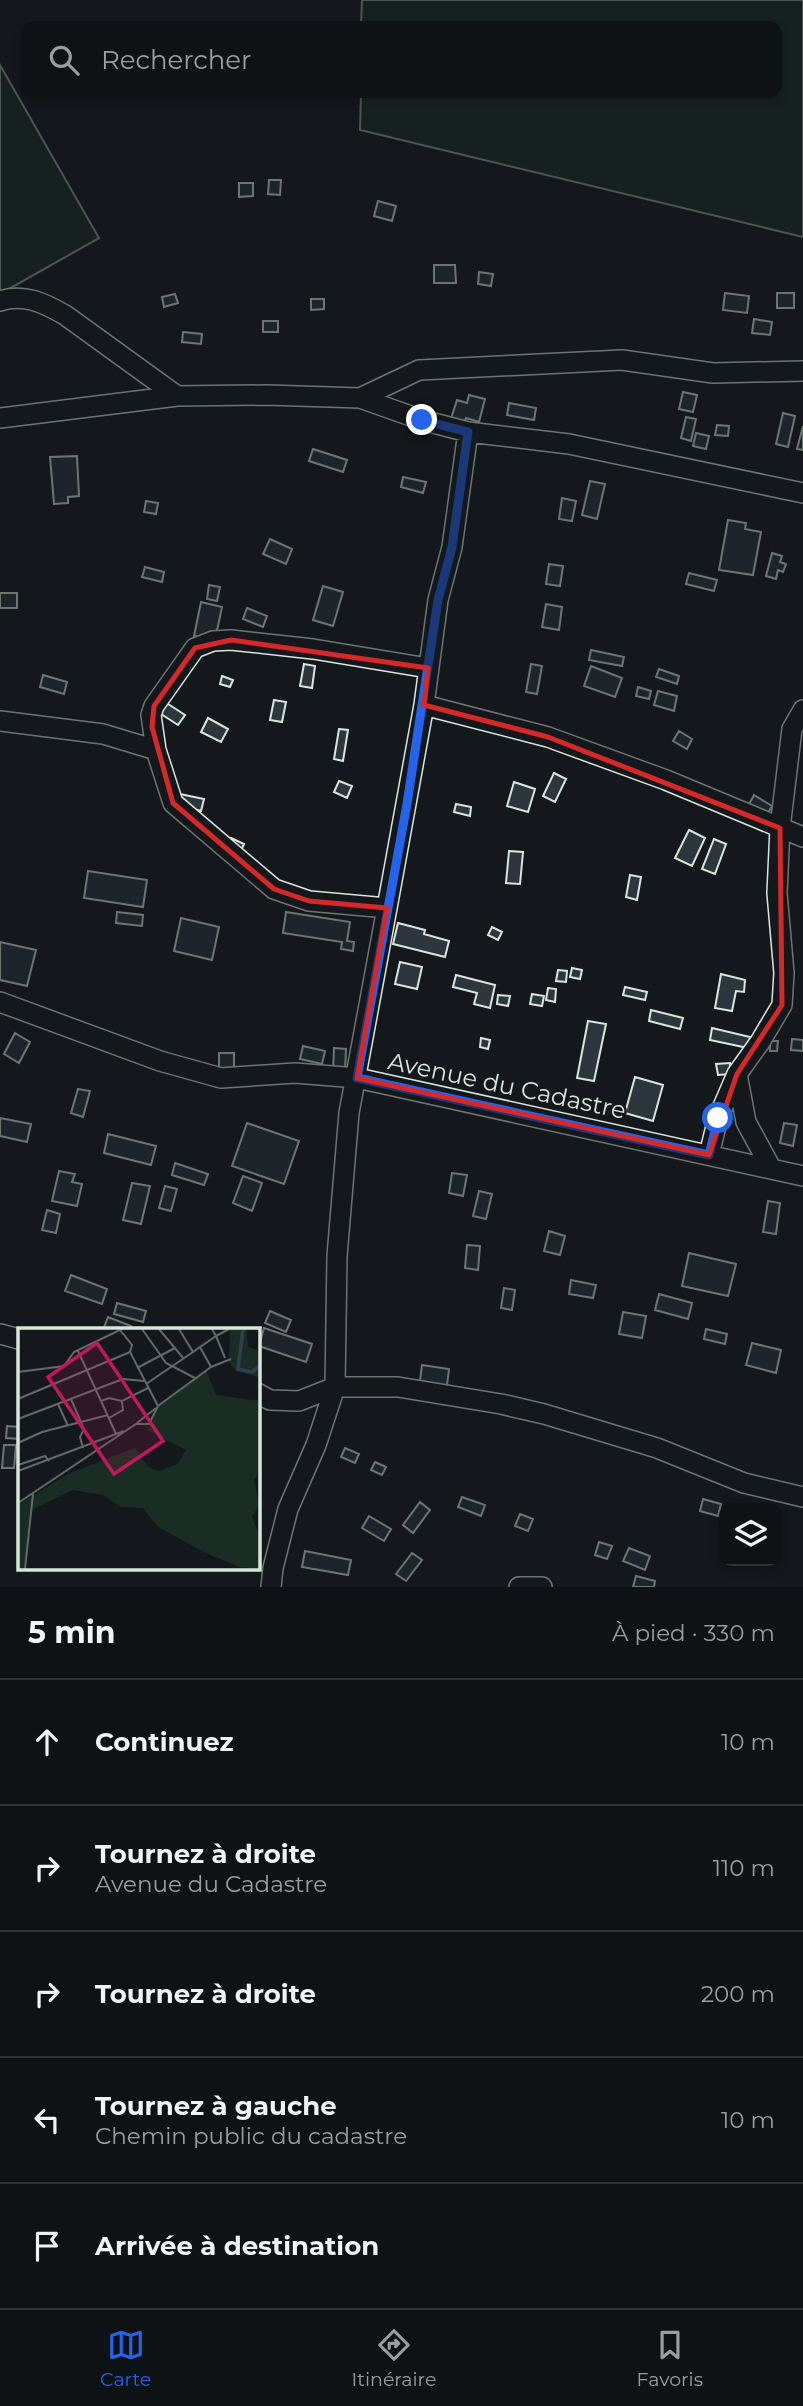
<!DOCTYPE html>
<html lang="fr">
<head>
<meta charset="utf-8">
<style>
	body { margin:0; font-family:Montserrat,sans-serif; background:#181b1e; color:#f1f3f6 }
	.controls { position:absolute; right:21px; bottom:21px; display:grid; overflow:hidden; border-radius:14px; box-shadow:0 4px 10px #0003 }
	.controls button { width:63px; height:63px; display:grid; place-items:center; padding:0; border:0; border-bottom:2px solid #2f3234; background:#0f1215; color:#f1f3f6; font:35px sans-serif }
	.stop { position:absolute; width:21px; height:21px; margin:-16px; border:5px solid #2563eb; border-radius:50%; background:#fff }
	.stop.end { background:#2563eb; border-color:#fff; box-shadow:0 2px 7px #0008 }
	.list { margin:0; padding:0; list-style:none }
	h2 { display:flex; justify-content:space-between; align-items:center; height:91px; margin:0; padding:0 28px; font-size:30px }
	h2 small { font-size:23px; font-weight:400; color:#9b9ea0 }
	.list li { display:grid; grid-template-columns:46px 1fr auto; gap:21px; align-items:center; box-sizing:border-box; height:126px; padding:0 28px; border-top:2px solid #2f3234 }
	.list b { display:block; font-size:26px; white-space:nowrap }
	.list p { margin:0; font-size:23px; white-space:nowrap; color:#9b9ea0 }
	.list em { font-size:23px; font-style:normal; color:#9b9ea0 }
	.icon { flex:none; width:38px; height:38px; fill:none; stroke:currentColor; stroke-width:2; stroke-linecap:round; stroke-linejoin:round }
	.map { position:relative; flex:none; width:803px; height:1587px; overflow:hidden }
	.search { position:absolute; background:#0f1215; box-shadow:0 4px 10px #0003; left:21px; right:21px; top:21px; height:77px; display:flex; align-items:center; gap:18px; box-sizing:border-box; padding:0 24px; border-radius:14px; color:#9b9ea0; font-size:26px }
	.sheet { height:721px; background:#0f1215 }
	nav { display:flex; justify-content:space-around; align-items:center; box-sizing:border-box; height:98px; border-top:2px solid #2f3234; background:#0f1215; font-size:19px; color:#9b9ea0 }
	nav a { display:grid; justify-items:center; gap:4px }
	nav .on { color:#2563eb }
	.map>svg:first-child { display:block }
</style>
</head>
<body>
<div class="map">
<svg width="803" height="1587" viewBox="0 0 803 1587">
	<rect width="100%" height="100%" fill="#14181c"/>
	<!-- green -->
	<path fill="#1a2d24" stroke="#939e99" stroke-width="2" d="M362 0H803V237L360 130 361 93H777V26H361Z
		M0 65 99 238 0 294Z"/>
	<!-- building -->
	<path fill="#2c363c" stroke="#d8e6dc" stroke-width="2" d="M269 180H281L280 195 268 194Z
		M239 183H253V196L239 197Z
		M378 201 396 206 392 221 374 216Z
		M434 265H455L456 283H434Z
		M479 272 493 274 491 286 478 284Z
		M725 293 749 296 747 313 723 310Z
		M777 293H794V308H777Z
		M175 294 178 303 164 307 162 297Z
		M311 299H324V309L311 310Z
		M754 319 772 322 770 335 752 333Z
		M263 321H278V332H263Z
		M183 332 202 334 201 344 182 342Z
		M683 392 697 395 693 412 679 409Z
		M469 395 485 399 479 422 466 418 463 426 450 422 457 400 467 403Z
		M509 403 536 408 534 420 507 415Z
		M783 413 795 416 788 447 776 444Z
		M686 417 696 419 691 441 681 438Z
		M717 425 729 426 728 436 715 435Z
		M803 426V450L797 449Z
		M696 433 709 436 706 449 693 446Z
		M313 449 347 460 343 472 309 461Z
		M77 456 79 496 68 497V503L54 504 50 457Z
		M403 477 426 482 423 493 401 487Z
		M590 481 605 484 597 519 582 515Z
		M562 498 576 501 572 521 559 519Z
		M146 501 158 503 156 514 144 512Z
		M728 520 746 523 745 529 761 532 753 575 719 570Z
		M270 539 292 549 286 564 263 554Z
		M772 553 782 556 780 562 786 564 783 572 778 570 776 579 766 576Z
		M549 564 563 566 560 586 546 584Z
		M145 567 164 572 162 582 142 577Z
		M689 573 717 580 714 591 686 584Z
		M209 585 220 587 217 601 207 599Z
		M323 586 343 592 333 626 313 620Z
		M0 593H17V608H0Z
		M201 602 222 607 215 640 194 636Z
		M546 604 562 607 559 630 542 627Z
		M247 608 267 616 263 627 243 619Z
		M591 650 624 657 622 666 589 660Z
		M304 664 315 666 312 688 300 686Z
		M531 664 542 666 537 694 526 692Z
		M591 666 622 678 615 697 584 686Z
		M659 669 679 676 677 684 656 677Z
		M43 675 67 682 64 694 40 687Z
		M222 676 233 680 230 687 220 684Z
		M638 687 651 691 649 699 636 696Z
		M658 691 677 696 674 711 654 705Z
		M274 700 286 702 282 722 270 720Z
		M165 702 185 715 178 725 158 712Z
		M208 718 228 729 221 742 201 732Z
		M339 729 348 730 343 761 334 759Z
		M679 731 692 739 687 749 673 741Z
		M554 773 566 779 555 802 543 796Z
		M339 781 352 786 347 798 334 792Z
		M514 782 535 789 528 812 507 806Z
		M180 794 204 799 201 811 178 805Z
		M754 795 772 806 765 818 747 808Z
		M456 804 471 807 470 816 454 812Z
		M689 830 705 838 692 866 675 858Z
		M231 838 244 844 240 853 227 847Z
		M714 839 726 844 715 874 702 869Z
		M509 851 523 852 520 884 506 883Z
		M88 871 147 880 143 907 84 898Z
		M630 875 641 877 637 900 626 897Z
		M117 912 143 915 142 926 116 923Z
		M286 912 350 922 347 941 354 942 353 951 341 949 342 942 283 933Z
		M181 918 219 927 212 960 174 951Z
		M398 923 425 930 424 934 449 941 445 957 393 944Z
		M492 927 502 932 498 940 488 935Z
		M0 942 36 950 27 986 0 980Z
		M400 962 422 967 417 989 395 984Z
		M572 968 582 970 580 979 570 977Z
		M558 970 567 971 566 982 556 981Z
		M721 974 745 980 744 992 736 991 732 1011 715 1008Z
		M456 975 495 985 490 1008 474 1004 477 993 453 987Z
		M625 987 647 992 645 1000 623 995Z
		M548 988 556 989 555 1002 546 1000Z
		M532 994 544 996 542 1006 530 1004Z
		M498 995 510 996 508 1006 497 1004Z
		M651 1010 683 1018 680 1029 649 1021Z
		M588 1021 606 1024 594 1081 577 1078Z
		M712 1028 750 1037 748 1048 710 1040Z
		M15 1033 30 1042 19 1063 4 1054Z
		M481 1038 490 1040 488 1049 480 1047Z
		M792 1039 803 1040V1051L791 1050Z
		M770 1041H778L777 1051H770Z
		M303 1046 325 1051 322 1064 300 1059Z
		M334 1048 346 1049 345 1072H333Z
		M219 1053H234V1073H219Z
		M730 1063 731 1074 718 1075 716 1064Z
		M635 1077 663 1085 653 1121 625 1113Z
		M78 1089 90 1091 83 1117 71 1113Z
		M0 1118 31 1124 27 1142 0 1136Z
		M247 1123 299 1141 284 1184 232 1166Z
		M784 1123 797 1125 793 1146 780 1143Z
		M108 1134 156 1146 151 1165 104 1153Z
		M175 1163 208 1174 204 1185 172 1175Z
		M59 1171 75 1174 72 1182 82 1184 77 1206 52 1201Z
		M452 1173 467 1175 463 1196 449 1193Z
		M243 1176 262 1183 252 1211 233 1203Z
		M132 1183 150 1186 141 1224 123 1220Z
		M165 1186 177 1189 171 1211 159 1208Z
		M479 1191 492 1194 486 1219 473 1216Z
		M768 1201 780 1203 776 1234 763 1232Z
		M47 1210 60 1214 56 1233 42 1230Z
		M549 1231 565 1236 560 1255 544 1251Z
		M467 1245 480 1246 478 1270 465 1268Z
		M689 1253 736 1264 728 1296 682 1286Z
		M71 1275 107 1289 102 1304 65 1291Z
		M571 1280 596 1285 593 1298 569 1294Z
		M504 1288 515 1290 512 1310 501 1308Z
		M659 1294 692 1303 688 1319 655 1310Z
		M117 1303 146 1311 143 1322 114 1314Z
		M270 1311 291 1320 286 1332 265 1323Z
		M623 1312 646 1316 642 1338 619 1334Z
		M108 1317 131 1326 129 1330H103Z
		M264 1328 312 1344 306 1362 259 1346Z
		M706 1329 727 1334 725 1344 704 1339Z
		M752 1343 781 1350 776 1373 746 1365Z
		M422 1365 449 1369 446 1393 419 1389Z
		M7 1426 19 1427V1439L6 1438Z
		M4 1445H16L14 1468H2Z
		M345 1448 359 1454 355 1463 341 1457Z
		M375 1462 386 1467 382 1475 371 1470Z
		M462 1497 485 1505 481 1516 458 1507Z
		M703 1499 721 1504 718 1516 700 1511Z
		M420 1502 430 1510 413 1533 403 1525Z
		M520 1514 533 1519 528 1531 515 1526Z
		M369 1516 391 1529 384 1541 362 1528Z
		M599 1542 612 1546 607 1559 595 1555Z
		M629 1548 650 1556 645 1570 623 1561Z
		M305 1551 351 1560 348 1575 302 1567Z
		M412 1553 422 1560 406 1581 396 1574Z
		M636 1576 655 1581 654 1587H633Z"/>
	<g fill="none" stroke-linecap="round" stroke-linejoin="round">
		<!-- minor casing -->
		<g stroke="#d8e6dc" stroke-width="22">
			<path id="minor" d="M0 301C24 293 44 303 65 315L177 396 267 395 360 398 419 370 622 360 713 373 803 371
				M360 398 422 420 468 432 569 444 803 493
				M0 418 177 396
				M424 705 548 737 666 780 803 837
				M0 721 103 734 156 750 173 803 274 889 309 901 387 908 424 705 438 600 452 547 468 432
				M156 750 151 715 154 706 195 648 213 641 231 640 313 649 428 668
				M0 1002 160 1061 221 1078 295 1073 357 1078 803 1176
				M737 1074 746 1122 771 1168
				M709 1155 718 1118 737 1074 760 1042 782 1005 784 973 777 893 780 828 792 729 803 710
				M0 1334 19 1339
				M257 1393 270 1400 299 1401 335 1387H398L501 1404 544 1414 657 1448 744 1483 803 1497
				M271 1587 273 1568 288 1509 316 1445 335 1387 337 1256 349 1113 387 908
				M519 1587H542"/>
		</g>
		<!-- minor -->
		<use href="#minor" stroke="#14181c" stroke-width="19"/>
	</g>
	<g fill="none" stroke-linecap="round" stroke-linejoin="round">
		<!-- route -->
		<path stroke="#2563eb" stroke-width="9" d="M422 420 468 432 452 547 438 600 407 804 357 1078 709 1155 718 1118"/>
	</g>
	<!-- marked area -->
	<path d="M0 0H803V1587H0ZM231 640 428 668 424 705 548 737 780 828 782 1005 737 1074 709 1155 357 1078 387 908 309 901 274 889 173 803 152 727 154 706 195 648Z" fill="#14181c" fill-opacity=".55" fill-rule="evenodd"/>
	<path fill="none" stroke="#d62828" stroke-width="5" stroke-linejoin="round" d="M231 640 428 668 424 705 548 737 780 828 782 1005 737 1074 709 1155 357 1078 387 908 309 901 274 889 173 803 152 727 154 706 195 648Z"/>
	<g text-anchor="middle" stroke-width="5" stroke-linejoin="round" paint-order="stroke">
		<!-- street labels -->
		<g font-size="24" fill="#d8e6dc" stroke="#14181c">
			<text transform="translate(507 1086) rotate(12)" y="8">Avenue du Cadastre</text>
		</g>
	</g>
	<!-- overview -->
	<g transform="translate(18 1328)">
		<rect width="242" height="242" fill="#14181c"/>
		<path d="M212 1H228L230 19 241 23V49L217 43 211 33ZM188 43 198 67 241 73V145L236 152 241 177 234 189 241 207V241L221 239 186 224 140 199 125 180 103 179 85 167 55 162 13 182 6 241H0V177L52 145 117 120 130 139 141 143 160 136 168 122 129 102 141 79Z" fill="#1a2d24"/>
		<path fill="none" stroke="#2f3f4d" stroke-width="3.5" d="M225 1 220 41 234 44 242 38"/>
		<path fill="none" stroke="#626a69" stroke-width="2" d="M124 1 148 35 177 50M141 1 166 31M102 2 114 17 112 24 140 78M182 19 198 8 194 1M60 23 83 73M207 30 198 8 211 1M193 39 213 31M119 40 157 20M0 44 46 38 56 24 104 1M105 51 126 53M128 56 175 24M0 71 112 24M53 71 66 101 62 109 65 120M40 76 50 98M91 90 105 82 104 74M0 91 105 51M119 95 138 80M98 106 83 73 91 70 104 73 130 60M0 115 24 104 90 87M0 137 27 128 31 133M0 143 106 103M0 175 118 96H131L140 78 193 39 182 19 175 24 161 1M7 241 15 166"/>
		<path fill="#c2185b" fill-opacity="0.15" stroke="#c2185b" stroke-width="3.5" d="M79 15 145 113 96 146 30 49Z"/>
		<rect width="242" height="242" fill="none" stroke="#d8e6dc" stroke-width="3.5"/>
	</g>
</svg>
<div class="controls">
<button><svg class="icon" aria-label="layers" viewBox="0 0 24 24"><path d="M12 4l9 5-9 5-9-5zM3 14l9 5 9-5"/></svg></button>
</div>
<div class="stop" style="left:718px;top:1118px"></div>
<div class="stop end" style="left:422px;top:420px"></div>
<div class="search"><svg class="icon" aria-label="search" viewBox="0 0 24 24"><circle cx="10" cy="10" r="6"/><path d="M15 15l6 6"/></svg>Rechercher</div>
</div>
<section class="sheet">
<h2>5 min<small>À pied · 330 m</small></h2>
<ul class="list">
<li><svg class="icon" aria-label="ahead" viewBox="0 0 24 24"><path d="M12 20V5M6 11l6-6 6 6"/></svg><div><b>Continuez</b></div><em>10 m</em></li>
<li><svg class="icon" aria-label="right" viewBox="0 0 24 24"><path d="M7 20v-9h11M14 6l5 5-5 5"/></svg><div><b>Tournez à droite</b><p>Avenue du Cadastre</p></div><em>110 m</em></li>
<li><svg class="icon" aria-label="right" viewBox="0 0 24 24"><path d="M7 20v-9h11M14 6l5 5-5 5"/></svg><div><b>Tournez à droite</b></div><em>200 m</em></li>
<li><svg class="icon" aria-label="left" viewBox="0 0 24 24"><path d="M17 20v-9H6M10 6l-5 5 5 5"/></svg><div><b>Tournez à gauche</b><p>Chemin public du cadastre</p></div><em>10 m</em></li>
<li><svg class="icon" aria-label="arrive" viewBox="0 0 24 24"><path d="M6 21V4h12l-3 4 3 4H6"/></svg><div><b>Arrivée à destination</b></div></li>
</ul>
</section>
<nav>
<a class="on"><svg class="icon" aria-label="map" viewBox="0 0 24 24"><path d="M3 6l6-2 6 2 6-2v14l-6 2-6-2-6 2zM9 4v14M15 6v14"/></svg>Carte</a>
<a><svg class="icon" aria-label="directions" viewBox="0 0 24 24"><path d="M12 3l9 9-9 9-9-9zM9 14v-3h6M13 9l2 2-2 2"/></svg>Itinéraire</a>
<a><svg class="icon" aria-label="saved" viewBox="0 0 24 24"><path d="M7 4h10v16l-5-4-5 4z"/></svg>Favoris</a>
</nav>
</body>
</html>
